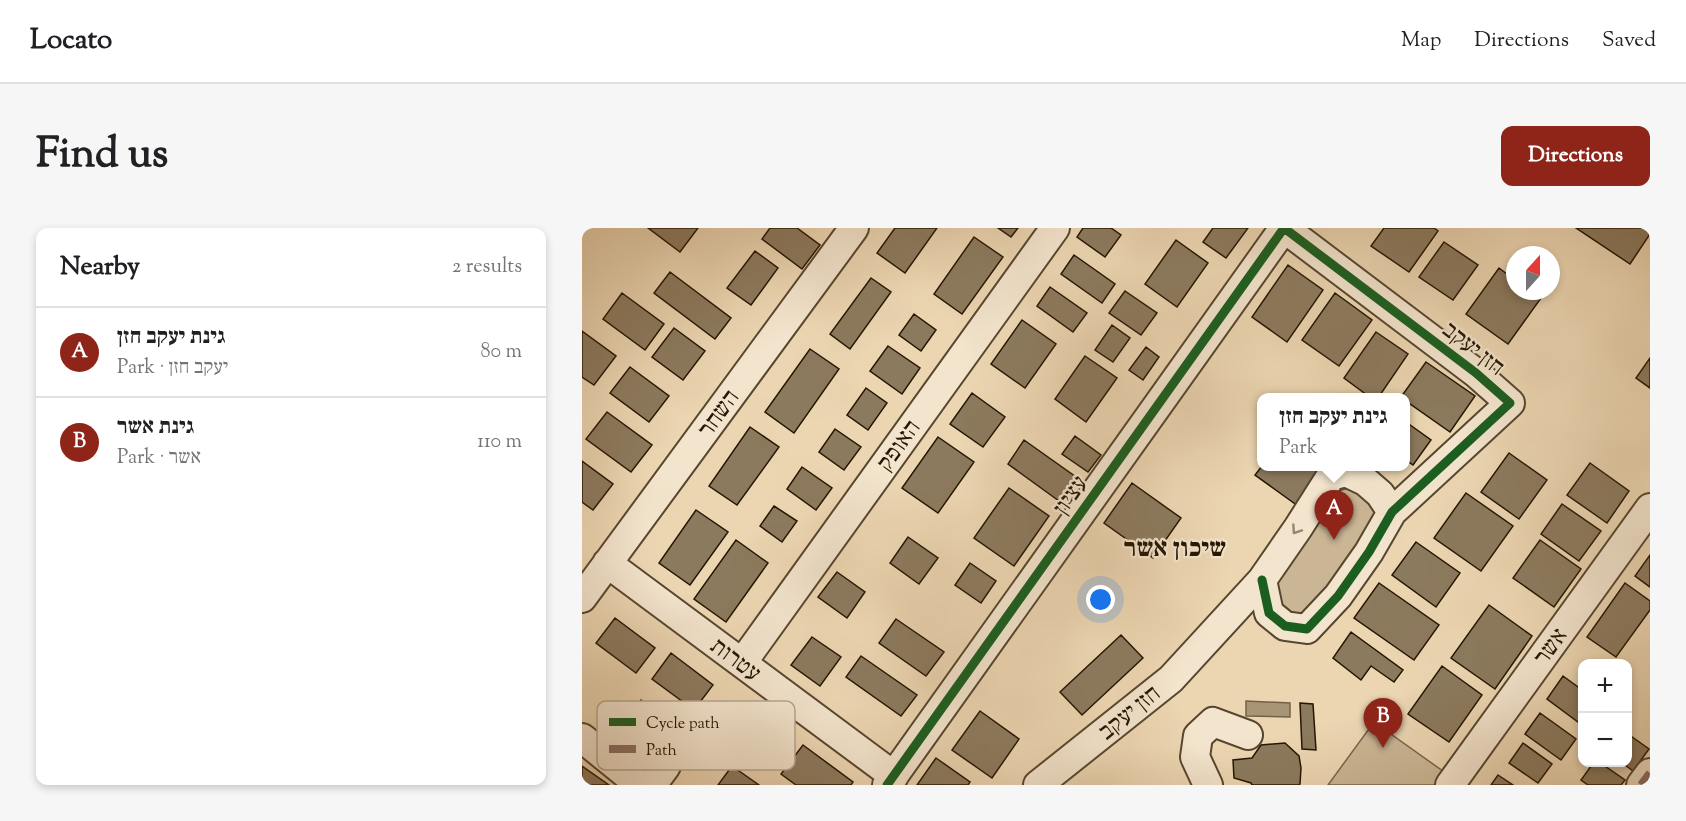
<!DOCTYPE html>
<html lang="en">
<head>
<meta charset="utf-8">
<style>
	body { margin:0; font-family:"Sorts Mill Goudy","Frank Ruhl Libre",serif; background:#f6f6f6; color:#202124 }
	.controls { position:absolute; right:18px; bottom:18px; display:grid; overflow:hidden; border-radius:12px; box-shadow:0 3px 9px #0003 }
	.controls button { width:54px; height:54px; display:grid; place-items:center; padding:0; border:0; border-bottom:2px solid #e0e0e0; background:#fff; color:#202124; font:30px sans-serif }
	.compass { position:absolute; left:924px; top:18px; width:54px; height:54px; border-radius:50%; background:#fff; box-shadow:0 3px 9px #0003; rotate:21deg }
	.you { position:absolute; left:519px; top:372px; width:21px; height:21px; margin:-15px; border:4px solid #fff; border-radius:50%; background:#1a73e8; box-shadow:0 0 0 9px #1a73e833 }
	.badge { display:grid; place-items:center; width:39px; height:39px; border-radius:50%; background:#8f2418; color:#fff; font-size:20px; font-weight:700 }
	.pin { position:absolute; translate:-50% -50px; filter:drop-shadow(0 2px 3px #0008) }
	.pin::after { content:''; position:absolute; top:32px; width:21px; height:18px; background:inherit; clip-path:polygon(0 0,100% 0,50% 100%) }
	.popup { position:absolute; left:675px; top:165px; width:153px; height:78px; box-sizing:border-box; display:grid; place-content:center; border-radius:12px; background:#fff; filter:drop-shadow(0 2px 4px #0005); font-size:20px; white-space:nowrap; color:#757577 }
	.popup b { font-size:22px; color:#202124 }
	.popup::after { content:''; position:absolute; left:50%; top:100%; margin-left:-12px; border:12px solid transparent; border-top-color:#fff }
	.list { margin:0; padding:0; list-style:none }
	h2 { display:flex; justify-content:space-between; align-items:center; height:78px; margin:0; padding:0 24px; font-size:26px }
	h2 small { font-size:20px; font-weight:400; color:#757577 }
	.list li { display:grid; grid-template-columns:39px 1fr auto; gap:18px; align-items:center; box-sizing:border-box; height:90px; padding:0 24px; border-top:2px solid #e0e0e0 }
	.list b { display:block; font-size:22px; white-space:nowrap }
	.list p { margin:0; font-size:20px; white-space:nowrap; color:#757577 }
	.list em { font-size:20px; font-style:normal; color:#757577 }
	.map { position:relative; flex:none; width:1068px; height:557px; overflow:hidden; border-radius:12px }
	header { display:flex; align-items:center; gap:36px; box-sizing:border-box; height:84px; padding:0 30px; background:#fff; border-bottom:2px solid #e0e0e0 }
	header strong { font-size:28px }
	nav { display:flex; gap:33px; margin-inline-start:auto; font-size:21px }
	.intro { display:flex; align-items:center; justify-content:space-between; box-sizing:border-box; height:144px; padding:0 36px }
	h1 { margin:0; font-size:42px }
	.button { padding:15px 27px; border-radius:12px; background:#8f2418; color:#fff; font-size:21px; font-weight:700 }
	main { display:flex; gap:36px; padding:0 36px }
	aside { flex:1; background:#fff; border-radius:12px; box-shadow:0 3px 9px #0003 }
	.map>svg:first-child { display:block }
</style>
</head>
<body>
<header>
<strong>Locato</strong>
<nav><a>Map</a><a>Directions</a><a>Saved</a></nav>
</header>
<div class="intro"><h1>Find us</h1><a class="button">Directions</a></div>
<main>
<aside>
<h2>Nearby<small>2 results</small></h2>
<ul class="list">
<li><span class="badge">A</span><div><b>גינת יעקב חזן</b><p>Park · יעקב חזן</p></div><em>80 m</em></li>
<li><span class="badge">B</span><div><b>גינת אשר</b><p>Park · אשר</p></div><em>110 m</em></li>
</ul>
</aside>
<div class="map">
<svg width="1068" height="557" viewBox="0 0 1068 557">
	<rect width="100%" height="100%" fill="#ecd6b2"/>
	<filter id="stains"><feTurbulence type="fractalNoise" baseFrequency=".00333" numOctaves="4"/><feColorMatrix values="0 0 0 0 .2 0 0 0 0 .09 0 0 0 0 .02 0 0 0 .5 -.17"/></filter>
	<radialGradient id="worn" r=".72"><stop offset=".6" stop-color="#630" stop-opacity="0"/><stop offset="1" stop-color="#630" stop-opacity=".3"/></radialGradient>
	<!-- green -->
	<path fill="#cab594" stroke="#78664b" stroke-width="1.5" d="M773 258 796 272 794 293 742 372 715 390 694 378 696 354 757 263Z
		M792 494 865 546 857 557H746Z"/>
	<!-- water -->
	<path fill="#a89576" stroke="#746248" stroke-width="1.5" d="M664 473 708 475V489L664 488Z"/>
	<!-- building -->
	<path fill="#8c7a5e" stroke="#251602" stroke-width="1.5" d="M66 0H116L98 24Z
		M188 0H215L238 17 220 41 180 11Z
		M313 0H355L323 45 295 25Z
		M416 0H436L429 9Z
		M501 0H529L539 7 523 29 495 9Z
		M631 0H666L644 30 621 14Z
		M802 0H852L856 3 827 44 789 18Z
		M994 0H1064L1068 3V6L1048 36Z
		M392 9 421 29 380 86 352 66Z
		M594 12 626 35 595 79 563 56Z
		M862 14 896 37 871 72 837 49Z
		M173 23 196 40 169 77 145 60Z
		M492 27 533 56 520 75 479 46Z
		M706 37 741 62 705 114 670 89Z
		M917 40 933 52V63H948L959 70 926 116 884 86Z
		M88 44 149 90 133 111 72 65Z
		M289 50 309 64 268 121 248 106Z
		M468 59 505 85 491 104 455 78Z
		M543 63 575 85 559 107 527 85Z
		M40 65 82 96 63 122 21 91Z
		M753 65 790 92 757 138 720 112Z
		M332 86 354 102 339 123 317 107Z
		M440 92 474 116 443 160 409 136Z
		M530 97 548 110 531 134 513 122Z
		M92 100 123 123 101 152 70 129Z
		M0 103 34 128 12 157 0 149Z
		M794 104 826 126 796 170H789L762 150Z
		M306 118 338 140 320 166 288 143Z
		M564 119 577 129 561 152 547 142Z
		M228 121 257 141 212 205 183 184Z
		M503 128 535 150 504 194 473 171Z
		M1068 130V160L1054 150Z
		M844 134 893 168 868 204 824 173V170L819 169Z
		M48 139 87 168 67 194 28 165Z
		M284 160 305 175 286 202 265 187Z
		M390 165 423 189 401 219 368 196Z
		M25 184 70 217 49 244 4 211Z
		M824 194 849 212 831 237 824 232Z
		M168 199 197 219 155 277 127 258Z
		M253 201 279 219 262 242 237 224Z
		M493 208 519 227 506 244 480 226Z
		M356 209 392 234 356 285 320 260Z
		M442 212 494 249 477 273 426 236Z
		M927 225 965 252 937 291 899 264Z
		M0 233 31 256 11 282 0 274Z
		M1008 235 1047 263 1025 295 985 267Z
		M680 238H735L741 243 716 278 673 247Z
		M220 239 250 260 234 282 205 261Z
		M550 255 599 290 571 330 522 295Z
		M427 260 467 288 432 338 392 310Z
		M884 265 931 298 899 343 852 310Z
		M980 276 1019 303 997 333 959 306Z
		M192 278 215 293 200 314 178 298Z
		M114 282 146 304 108 357 77 335Z
		M326 309 356 330 337 356 308 335Z
		M154 312 186 335 144 394 112 371Z
		M958 312 999 341 972 379 931 350Z
		M834 314 878 345 854 379 810 347Z
		M1068 327V359L1053 348Z
		M388 335 414 353 399 375 373 357Z
		M255 344 283 364 265 390 236 369Z
		M797 355 857 397 832 432 772 390Z
		M1043 355 1068 373V382L1034 429 1005 409Z
		M907 377 950 408 913 461 869 430Z
		M33 390 73 420 54 445 14 415Z
		M314 391 362 424 344 448 297 415Z
		M769 404 821 442 812 454 789 438 779 452 751 430Z
		M539 407 561 430 500 487 478 464Z
		M230 409 259 429 238 458 209 437Z
		M89 425 131 457 112 482 70 451Z
		M279 428 335 467 319 488 264 449Z
		M860 438 900 467 867 514 826 486Z
		M981 448 1000 462V497L965 471Z
		M59 472 83 490 64 516 39 498Z
		M718 475 731 476 734 522 720 521Z
		M159 478 200 508 178 537 138 507Z
		M398 483 437 511 410 550 370 522Z
		M958 485 994 511 979 532 943 506Z
		M1046 506 1067 521 1051 543 1039 534H1046Z
		M703 515 717 528 719 540 718 556 717 557H670L669 555 652 550 651 532 670 530 679 517Z
		M941 515 970 536 956 555 927 535Z
		M221 517 271 554 269 557H214L199 546Z
		M354 530 388 554 386 557H335Z
		M1012 534H1017L1043 552 1039 557H1006L999 552Z
		M0 538 27 557H0Z
		M150 538 177 557H136Z
		M916 547 931 557H909Z"/>
	<g fill="none" stroke-linecap="round" stroke-linejoin="round">
		<!-- minor casing -->
		<g stroke="#57462e" stroke-width="32">
			<path id="minor" d="M25 335 312 548
				M680 352 687 385 703 398 725 401 756 368 787 324 810 284 928 175 894 145 702 0
				M0 370 272 0
				M160 435 473 0
				M0 510 58 557
				M70 557 84 538
				M305 557 702 0
				M456 557 589 451 680 352 716 300 749 248 764 244 783 253 798 266 810 284
				M626 557 613 529 616 508 631 494 666 507
				M868 557 1068 280
				M1059 557 1068 545"/>
		</g>
		<!-- minor -->
		<use href="#minor" stroke="#f3e4cd" stroke-width="28"/>
		<!-- quiet -->
		<path stroke="#8d6e63" stroke-width="8" stroke-dasharray="15 8" stroke-linecap="butt" d="M1059 557 1068 545"/>
		<!-- cycleway casing -->
		<g stroke="#f3e4cd" stroke-width="13">
			<path id="cycleway" d="M680 352 687 385 703 398 725 401 756 368 787 324 810 284 928 175 894 145 702 0
				M305 557 702 0"/>
		</g>
		<!-- cycleway -->
		<use href="#cycleway" stroke="#1b5e20" stroke-width="9"/>
	</g>
	<!-- one-way arrows -->
	<defs><path id="oneway-chevron" d="M-2-3.5L2.5 0L-2 3.5" fill="none" stroke-width="1.6" stroke-linecap="round" stroke-linejoin="round" transform="scale(1.5)"/></defs>
	<use stroke="#968772" href="#oneway-chevron" transform="translate(714 302) rotate(124)"/>
	<g text-anchor="middle" stroke-width="4.5" stroke-linejoin="round" paint-order="stroke">
		<!-- street labels -->
		<g font-size="24" fill="#251602" stroke="#f3e4cd">
			<text transform="translate(892 120) rotate(38)" y="8">חזן יעקב</text>
			<text transform="translate(136 185) rotate(-54)" y="8">השחר</text>
			<text transform="translate(316 217) rotate(-54)" y="8">האופק</text>
			<text transform="translate(488 267) rotate(-55)" y="8">עציון</text>
			<text transform="translate(968 418) rotate(-54)" y="8">אשר</text>
			<text transform="translate(154 431) rotate(37)" y="8">עטרות</text>
			<text transform="translate(547 484) rotate(-39)" y="8">חזן יעקב</text>
		</g>
		<!-- neighbourhood labels -->
		<g font-size="26" font-weight="bold" fill="#251602" stroke="#f3e4cd">
			<text x="593" y="328">שיכון אשר</text>
		</g>
	</g>
	<!-- legend -->
	<rect x="15" y="473" width="198" height="69" rx="9" fill="#f3e4cd" stroke="#b5a690" stroke-width="1.5"/>
	<rect x="27" y="490" width="27" height="8" fill="#1b5e20"/>
	<rect x="27" y="517" width="27" height="8" fill="#8d6e63"/>
	<g font-size="16" fill="#251602">
		<text x="64" y="500">Cycle path</text>
		<text x="64" y="527">Path</text>
	</g>
	<rect width="100%" height="100%" filter="url(#stains)"/>
	<rect width="100%" height="100%" fill="url(#worn)"/>
</svg>
<div class="controls">
<button>+</button>
<button>−</button>
</div>
<svg class="compass" viewBox="-18 -18 36 36"><path d="M0-13l5 13h-10z" fill="#e53935"/><path d="M0 13l5-13h-10z" fill="#757577"/></svg>
<div class="you"></div>
<div class="pin badge" style="left:752px;top:312px">A</div>
<div class="popup"><b>גינת יעקב חזן</b>Park</div>
<div class="pin badge" style="left:801px;top:520px">B</div>
</div>
</main>
</body>
</html>
